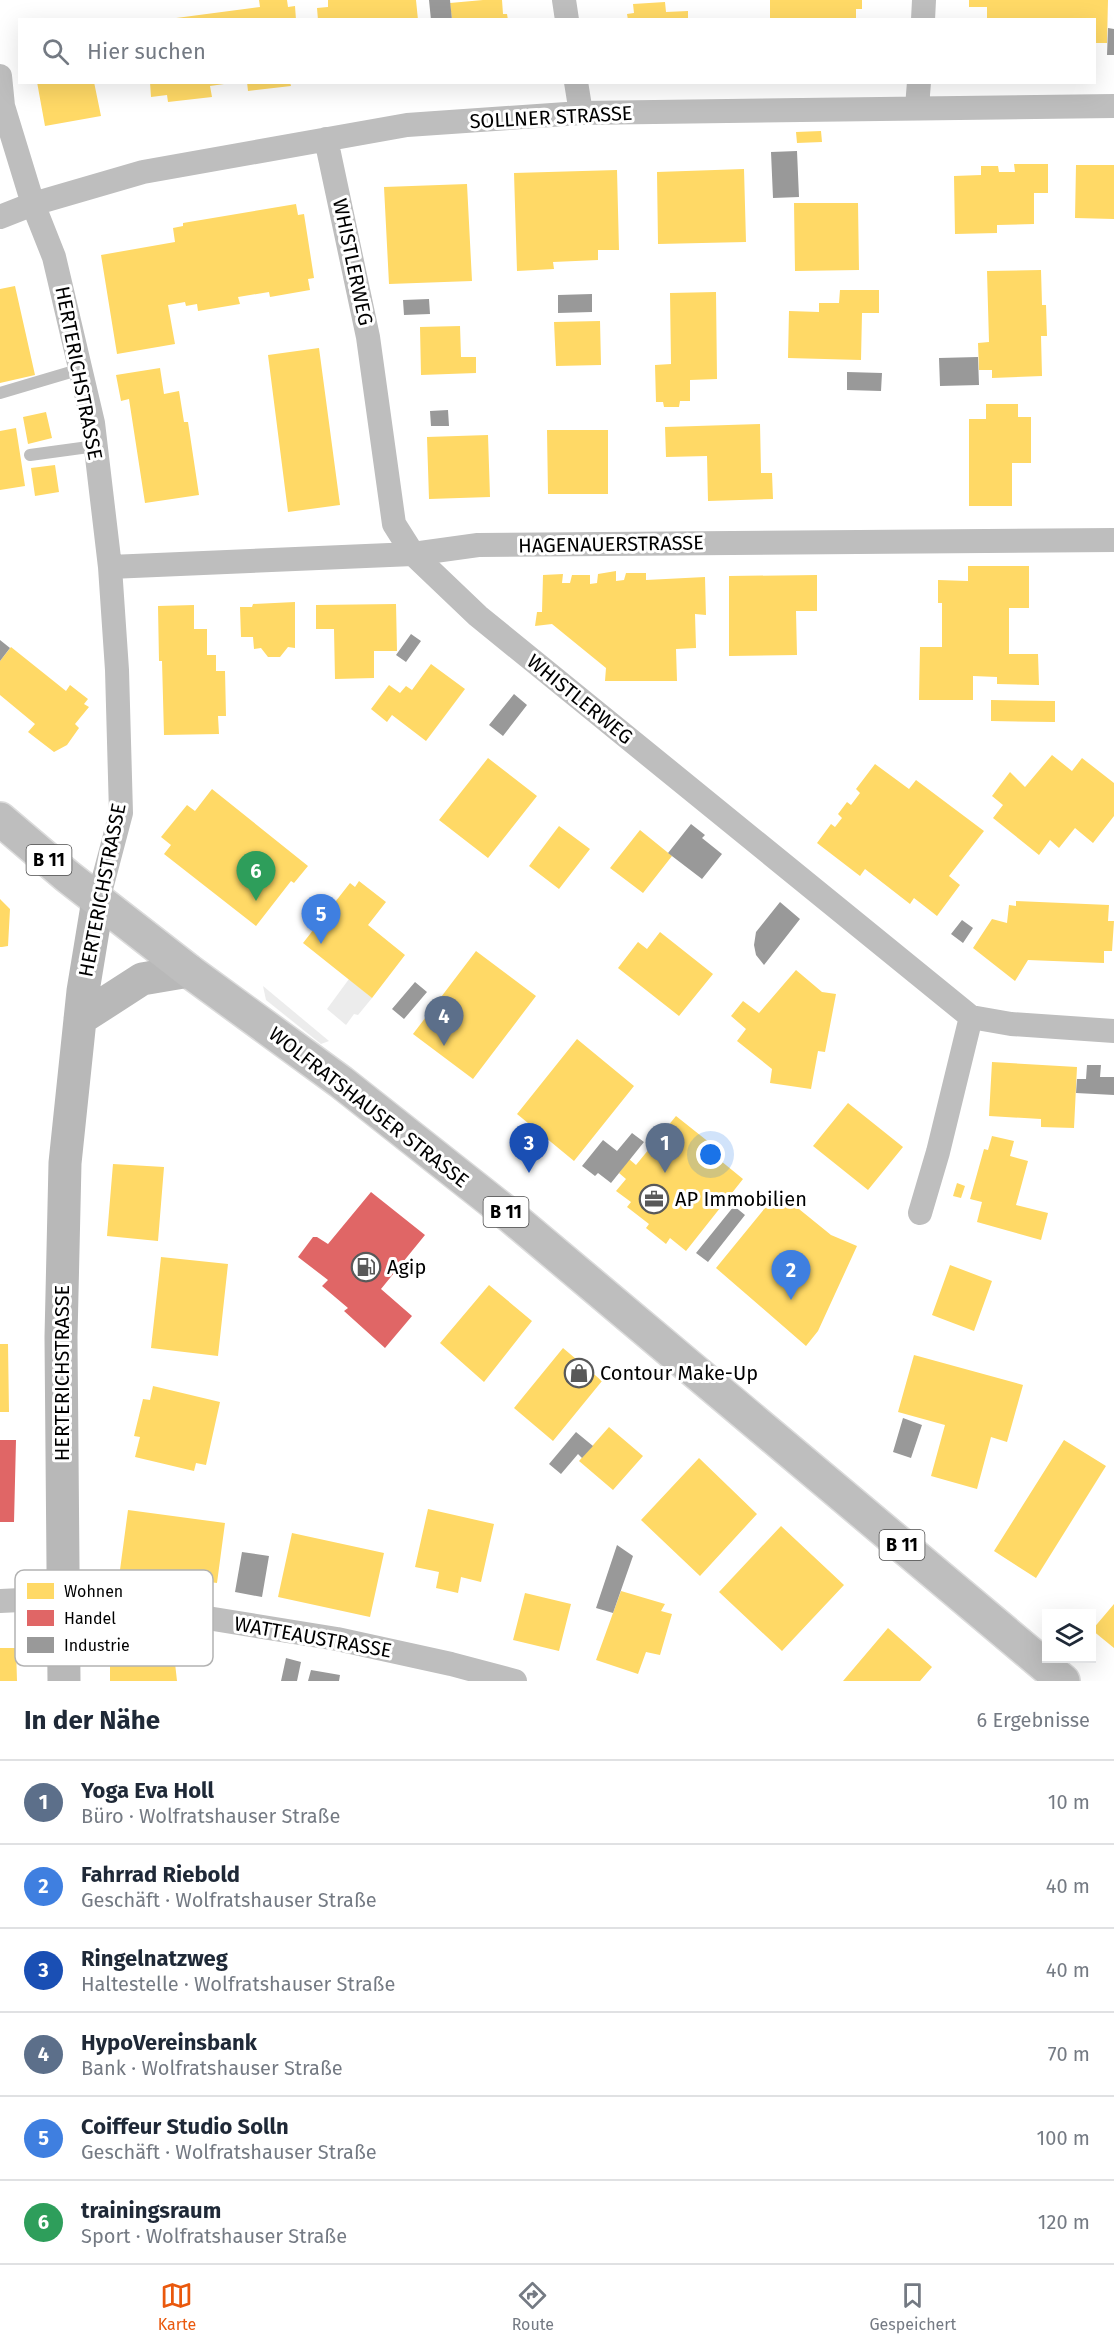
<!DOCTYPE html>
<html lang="de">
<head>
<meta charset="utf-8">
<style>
	body { margin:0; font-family:"Fira Sans",sans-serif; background:#f6f6f7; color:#1f2937 }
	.controls { position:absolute; right:18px; bottom:18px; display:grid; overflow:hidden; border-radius:0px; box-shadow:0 6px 24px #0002 }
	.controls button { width:54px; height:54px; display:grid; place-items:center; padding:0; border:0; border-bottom:2px solid #e0e1e3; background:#fff; color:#1f2937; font:30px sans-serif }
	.you { position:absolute; left:711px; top:1155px; width:21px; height:21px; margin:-15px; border:4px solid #fff; border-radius:50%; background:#1a73e8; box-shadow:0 0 0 9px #1a73e833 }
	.badge { display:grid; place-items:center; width:39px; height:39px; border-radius:50%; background:#ea580c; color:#fff; font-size:20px; font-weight:700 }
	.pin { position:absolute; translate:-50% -50px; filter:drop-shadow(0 2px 3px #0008) }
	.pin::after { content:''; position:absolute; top:32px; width:21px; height:18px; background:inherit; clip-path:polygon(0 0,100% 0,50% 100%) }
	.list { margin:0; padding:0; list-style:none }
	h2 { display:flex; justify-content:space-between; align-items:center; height:78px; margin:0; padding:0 24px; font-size:26px }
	h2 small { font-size:20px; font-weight:400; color:#747a83 }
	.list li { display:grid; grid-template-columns:39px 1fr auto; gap:18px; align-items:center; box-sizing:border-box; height:84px; padding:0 24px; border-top:2px solid #e0e1e3 }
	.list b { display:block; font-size:22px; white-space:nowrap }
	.list p { margin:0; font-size:20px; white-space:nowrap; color:#747a83 }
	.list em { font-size:20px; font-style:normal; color:#747a83 }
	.icon { flex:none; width:33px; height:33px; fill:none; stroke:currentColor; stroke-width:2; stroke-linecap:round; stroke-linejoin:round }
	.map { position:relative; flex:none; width:1114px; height:1681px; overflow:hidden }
	.search { position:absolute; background:#fff; box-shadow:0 6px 24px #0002; left:18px; right:18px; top:18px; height:66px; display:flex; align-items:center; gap:15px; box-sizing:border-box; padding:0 21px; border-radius:0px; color:#747a83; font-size:22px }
	.sheet { height:582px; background:#fff }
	nav { display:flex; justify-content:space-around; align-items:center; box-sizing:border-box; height:84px; border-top:2px solid #e0e1e3; background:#fff; font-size:16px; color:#747a83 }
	nav a { display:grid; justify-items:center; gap:3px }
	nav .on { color:#ea580c }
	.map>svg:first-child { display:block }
</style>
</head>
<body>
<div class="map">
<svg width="1114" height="1681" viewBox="0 0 1114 1681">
	<rect width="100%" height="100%" fill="#fff"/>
	<!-- green -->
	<path fill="#ececec" d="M349 979 372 998 358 1015 354 1014 346 1025 327 1009Z
		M263 986 329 1041 321 1044 266 1000Z"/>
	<!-- homes -->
	<path fill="#ffd966" d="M259 0H287L288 7 295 6 296 20H161L260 7Z
		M328 0H416L418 20H318L317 8 328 7Z
		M483 0H502L503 14H507L508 20H452L450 3Z
		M770 0H862V9H856V20H770Z
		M969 0H1108L1107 43H1095V20H987V7H969Z
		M665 2 666 12 688 11V20H628L627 14 634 13 633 4Z
		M37 82H94L101 116 45 126Z
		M150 82H224V84L210 86 212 97 168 102 167 95 151 97Z
		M247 82H290L291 86 248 91Z
		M821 131 822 142 797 143 796 132Z
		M1014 164H1048V193H1034V224L997 225V233L955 234 954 176 981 175V166H998L999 172H1015Z
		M1076 165H1114V219L1075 218Z
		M744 169 746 242 658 244 657 172Z
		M617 170 619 250H598V260L553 262 554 269 517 271 514 173Z
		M467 184 472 281 389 284 384 187Z
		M794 203H858L859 270 795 271Z
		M296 204 298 215 304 214 314 278 308 279 310 290 270 297 269 292 238 297 240 304 198 311 197 304 186 306 185 302 168 305 175 344 117 354 101 255 175 242 173 228 183 226V223Z
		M1041 270 1042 305H1046L1047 336H1041L1042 376 992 378V370H979L978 343 989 342 987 271Z
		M15 286 35 375 0 383V289Z
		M840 290H879V313H862L861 360 788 358 789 311 819 312V303H839Z
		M716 292 717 379 690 380V401H680L679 407H664L663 402H656L655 365 671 364 670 293Z
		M600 321 601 365 556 366 554 322Z
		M460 326 461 357H476V373L421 375 420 327Z
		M319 348 340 505 288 512 268 355Z
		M160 368 164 394 179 391 184 422H188L199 495 145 503 129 399 121 401 116 375Z
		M986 404H1018V417H1031V463H1012V506H969V419H986Z
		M46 412 52 438 28 444 23 417Z
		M760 424 761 473H772L773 499 708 501 707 456 666 457 665 427Z
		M16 428 25 486 0 490V431Z
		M547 430H608V494H548Z
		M488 435 490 497 429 499 427 437Z
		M55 465 59 492 35 496 31 468Z
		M968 566H1029V608H1009V654H1038L1039 685 997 684V677L973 676V700H919L920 647H942V603H938V580L968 581Z
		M616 571V581L624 580 626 573H646V580L705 577 706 615 695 614 696 648 676 649 677 681H605L606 668 552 624 535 626 537 612H542L543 575 563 574 562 583H570L572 575H590V584L597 583 598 574Z
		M817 575V611H796L797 655 729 656V576Z
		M295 602V648L288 647 280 657H268L261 648 254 649 253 637H241L240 607H252L253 604Z
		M396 604 397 651H374V678L335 679 334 629H316V605Z
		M194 605V629H207V655H216V671H225L226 716H218L219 734 164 735 162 661H159L158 606Z
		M11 647 66 691 70 685 88 699 84 704 89 707 75 724 79 728 67 745 54 752 28 732 35 724 0 695V661Z
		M431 664 465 689 426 741 392 715 387 722 371 709 389 685 400 693 406 686 412 690Z
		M991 700 1055 701V722L991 721Z
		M1052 755 1072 771 1082 758 1114 783V816L1093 843 1075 828 1059 848 1050 840 1039 855 993 818 1003 805 992 796 1010 772 1025 787Z
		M488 758 537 796 488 858 439 820Z
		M875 764 909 789 916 780 984 831 949 876 960 885 937 916 914 898 910 904 865 869 860 876 817 843 831 824 835 827 842 818 838 814 847 802 851 805 860 793 856 789Z
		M212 789 308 866 294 883 291 881 256 926 164 854 171 845 161 837 187 805 195 811Z
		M559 826 590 849 559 889 529 866Z
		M640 830 672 856 643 893 610 868Z
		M359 881 386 902 368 925 405 955 372 998 303 943 350 883 355 887Z
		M0 899 10 909 8 946 2 947H0Z
		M1016 901 1109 905 1108 921H1114L1112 951H1104V963L1028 960 1015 981 973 948 992 919 1007 923 1009 905 1016 906Z
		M660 932 713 974 679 1016 618 968 638 942 647 949Z
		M476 951 536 996 473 1079 413 1034Z
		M796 970 822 992 836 994 825 1052 818 1051 811 1089 770 1083 772 1069 737 1041 746 1029 731 1016 743 1001 759 1013Z
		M577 1039 634 1086 574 1161 517 1114Z
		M992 1062 1077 1067 1074 1128 1041 1127V1119L989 1116Z
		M848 1103 903 1147 868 1190 813 1146Z
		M676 1116 715 1147 710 1152 743 1179 686 1251 670 1238 666 1244 646 1228 649 1224 627 1207 631 1202 616 1191 626 1179 619 1173 629 1159 636 1165Z
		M992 1136 1014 1141 1010 1156 1028 1161 1016 1205 1048 1213 1041 1240 977 1222 982 1202 970 1199 984 1149 988 1150Z
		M113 1164 164 1167 158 1241 107 1236Z
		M957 1183 965 1186 961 1198 953 1196Z
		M778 1192 831 1235 857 1246 818 1331 806 1346 716 1268Z
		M161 1257 228 1264 218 1356 151 1348Z
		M950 1265 992 1281 974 1331 932 1315Z
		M489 1285 532 1321 484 1382 440 1343Z
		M0 1344H8L9 1412H0Z
		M563 1348 602 1381 553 1441 514 1408Z
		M914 1355 1023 1385 1007 1442 991 1437 977 1489 931 1476 945 1425 898 1412Z
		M153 1386 220 1402 206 1465 196 1463 194 1471 135 1457 140 1437 134 1436 143 1399 150 1400Z
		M609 1427 643 1456 613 1490 579 1461Z
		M1064 1440 1106 1466 1036 1578 994 1551Z
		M699 1458 757 1514 700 1576 641 1520Z
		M428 1509 494 1524 481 1582 461 1577 458 1593 436 1588 439 1572 415 1567Z
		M128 1510 225 1523 217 1583 120 1570Z
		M781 1526 844 1585 782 1651 719 1592Z
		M292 1533 384 1553 370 1617 278 1597Z
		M621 1591 665 1604 661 1611 672 1614 660 1655 646 1652 638 1674 596 1660Z
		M525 1593 571 1604 559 1651 513 1640Z
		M1114 1604V1648L1092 1630Z
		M888 1628 932 1667 920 1681H843Z
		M0 1648H16L17 1681H0Z
		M167 1648 168 1664 175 1663 177 1681H110V1664L120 1663V1651Z"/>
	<!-- shops -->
	<path fill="#e06666" d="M371 1192 425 1235 381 1289 412 1316 385 1348 344 1311 348 1308 322 1286 328 1280 298 1257 313 1237H317L328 1244Z
		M0 1440H16L14 1522H0Z"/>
	<!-- industry -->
	<path fill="#999" d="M429 0H450L452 20H431Z
		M1108 28 1114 29V55H1107Z
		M797 151 799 197 773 198 771 152Z
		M592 294V312L558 313V295Z
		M429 299 430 314 404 315 403 300Z
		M978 357 979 385 940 386 939 358Z
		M847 372 882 373 881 391 847 390Z
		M448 410 449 426H431L430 411Z
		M411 634 421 641 406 662 396 655Z
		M0 640 10 648 0 661Z
		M514 694 527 705 503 736 489 725Z
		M691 824 705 835 702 838 722 854 702 879 668 853Z
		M780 902 800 919 764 965 756 955 754 945 756 932Z
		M962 920 973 928 963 943 951 934Z
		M415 982 427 992 404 1019 392 1009Z
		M1087 1065H1101L1100 1077H1114V1095L1076 1093 1077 1079H1086Z
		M632 1133 644 1142 611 1183 598 1173 595 1176 582 1166 603 1140 617 1151Z
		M734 1206 745 1215 708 1262 696 1253Z
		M903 1418 922 1425 911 1458 893 1452Z
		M576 1432 593 1446 582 1458 578 1454 561 1474 549 1464Z
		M617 1545 633 1556 613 1613 596 1608Z
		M242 1552 269 1556 262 1597 235 1592Z
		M286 1658 301 1662 297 1681H281Z
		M311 1670 340 1675 339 1681H308Z"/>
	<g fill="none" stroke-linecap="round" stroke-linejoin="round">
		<!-- primary casing -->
		<g stroke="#dbdbdb" stroke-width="36">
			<path id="primary" d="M0 819 67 876 189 971 341 1082 508 1214 1063 1681"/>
		</g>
		<!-- service -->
		<path stroke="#bebebe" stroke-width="12" d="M0 393 81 369
			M30 455 96 446"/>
		<!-- minor -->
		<path stroke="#bebebe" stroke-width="24" d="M564 0 567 20
			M923 20 924 0
			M0 76 3 106 33 204 54 257 93 423 110 567 117 670 121 813 98 900
			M576 82 581 113
			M917 107 919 82
			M326 139 368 337 394 524 413 554 478 616 971 1017 1011 1024 1114 1031
			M0 217 33 204 143 172 407 125 581 113 1114 106
			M110 567 413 554 478 545 1114 540
			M920 1213 938 1152 971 1017
			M0 1601 63 1598 164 1611 337 1639 451 1664 515 1681"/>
		<!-- secondary -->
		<path stroke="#b8b8b8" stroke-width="33" d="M80 1019 142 979 189 971
			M64 1681 61 1337 65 1163 83 991 98 900"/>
		<!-- primary -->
		<use href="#primary" stroke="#bebebe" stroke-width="33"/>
	</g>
	<!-- icons -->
	<defs>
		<g id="office-ring" transform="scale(1.5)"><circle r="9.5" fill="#fff" stroke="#595959" stroke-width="1.5"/><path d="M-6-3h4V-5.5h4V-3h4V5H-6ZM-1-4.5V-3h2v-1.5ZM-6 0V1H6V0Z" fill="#595959"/></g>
		<g id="fuel-ring" transform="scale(1.5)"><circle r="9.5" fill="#fff" stroke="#595959" stroke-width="1.5"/><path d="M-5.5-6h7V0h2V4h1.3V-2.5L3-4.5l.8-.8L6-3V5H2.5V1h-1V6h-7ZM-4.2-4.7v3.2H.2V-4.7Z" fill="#595959"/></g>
		<g id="shop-ring" transform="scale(1.5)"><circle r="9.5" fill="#fff" stroke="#595959" stroke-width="1.5"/><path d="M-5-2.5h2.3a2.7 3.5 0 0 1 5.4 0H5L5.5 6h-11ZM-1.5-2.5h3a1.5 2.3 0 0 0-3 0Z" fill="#595959"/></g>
	</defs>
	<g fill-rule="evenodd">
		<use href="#office-ring" x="654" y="1199"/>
		<use href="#fuel-ring" x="366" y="1267"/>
		<use href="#shop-ring" x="579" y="1373"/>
	</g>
	<g text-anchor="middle" stroke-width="6" stroke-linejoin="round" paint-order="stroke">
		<!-- shield labels -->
		<g fill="#fff" stroke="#4c4c4c" stroke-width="1.5">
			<rect x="26.5" y="845" width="45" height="30" rx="4.5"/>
			<rect x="483.5" y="1197" width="45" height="30" rx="4.5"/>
			<rect x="879.5" y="1530" width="45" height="30" rx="4.5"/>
		</g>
		<g font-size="18" font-weight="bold" fill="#000">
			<text x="49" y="866">B 11</text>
			<text x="506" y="1218">B 11</text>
			<text x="902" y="1551">B 11</text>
		</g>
		<!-- street labels -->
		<g font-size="20" fill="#000" stroke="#fff">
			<text transform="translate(551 117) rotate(-3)" y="7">SOLLNER STRASSE</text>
			<text transform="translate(353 262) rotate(78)" y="7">WHISTLERWEG</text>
			<text transform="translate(79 373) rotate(79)" y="7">HERTERICHSTRASSE</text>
			<text transform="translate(611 544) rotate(-1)" y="7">HAGENAUERSTRASSE</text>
			<text transform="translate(580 699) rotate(39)" y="7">WHISTLERWEG</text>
			<text transform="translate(102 890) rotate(-79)" y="7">HERTERICHSTRASSE</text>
			<text transform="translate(369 1107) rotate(38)" y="7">WOLFRATSHAUSER STRASSE</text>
			<text transform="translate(62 1373) rotate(-90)" y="7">HERTERICHSTRASSE</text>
			<text transform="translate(313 1637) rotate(10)" y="7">WATTEAUSTRASSE</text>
		</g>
		<!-- poi labels -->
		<g font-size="20" fill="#000" stroke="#fff" text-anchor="start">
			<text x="675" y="1206">AP Immobilien</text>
			<text x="387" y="1274">Agip</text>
			<text x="600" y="1380">Contour Make-Up</text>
		</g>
	</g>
	<!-- legend -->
	<rect x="15" y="1570" width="198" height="96" rx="9" fill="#fff" stroke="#b2b2b2" stroke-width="1.5"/>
	<rect x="27" y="1583" width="27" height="16" fill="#ffd966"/>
	<rect x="27" y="1610" width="27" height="16" fill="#e06666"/>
	<rect x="27" y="1637" width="27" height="16" fill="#999"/>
	<g font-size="16" fill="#000">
		<text x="64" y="1597">Wohnen</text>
		<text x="64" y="1624">Handel</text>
		<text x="64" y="1651">Industrie</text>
	</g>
</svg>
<div class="controls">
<button><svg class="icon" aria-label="layers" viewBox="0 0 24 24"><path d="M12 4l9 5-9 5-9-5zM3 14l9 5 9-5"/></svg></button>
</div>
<div class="you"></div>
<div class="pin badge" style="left:665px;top:1173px;background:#5c6f8a">1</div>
<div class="pin badge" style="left:791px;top:1300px;background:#3f7fe0">2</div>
<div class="pin badge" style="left:529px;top:1173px;background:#1a4fb4">3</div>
<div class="pin badge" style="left:444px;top:1046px;background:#5c6f8a">4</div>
<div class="pin badge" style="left:321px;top:944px;background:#3f7fe0">5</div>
<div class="pin badge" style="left:256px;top:901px;background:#2e9e5b">6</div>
<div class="search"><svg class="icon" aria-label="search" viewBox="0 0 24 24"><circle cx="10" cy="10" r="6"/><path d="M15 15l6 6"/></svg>Hier suchen</div>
</div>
<section class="sheet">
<h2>In der Nähe<small>6 Ergebnisse</small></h2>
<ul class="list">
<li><span class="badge" style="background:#5c6f8a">1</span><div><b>Yoga Eva Holl</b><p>Büro · Wolfratshauser Straße</p></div><em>10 m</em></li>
<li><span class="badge" style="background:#3f7fe0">2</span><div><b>Fahrrad Riebold</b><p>Geschäft · Wolfratshauser Straße</p></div><em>40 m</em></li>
<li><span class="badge" style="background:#1a4fb4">3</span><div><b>Ringelnatzweg</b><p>Haltestelle · Wolfratshauser Straße</p></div><em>40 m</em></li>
<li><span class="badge" style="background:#5c6f8a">4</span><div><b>HypoVereinsbank</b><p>Bank · Wolfratshauser Straße</p></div><em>70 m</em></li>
<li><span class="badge" style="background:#3f7fe0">5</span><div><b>Coiffeur Studio Solln</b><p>Geschäft · Wolfratshauser Straße</p></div><em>100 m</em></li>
<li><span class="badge" style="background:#2e9e5b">6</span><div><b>trainingsraum</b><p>Sport · Wolfratshauser Straße</p></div><em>120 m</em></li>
</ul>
</section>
<nav>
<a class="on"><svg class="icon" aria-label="map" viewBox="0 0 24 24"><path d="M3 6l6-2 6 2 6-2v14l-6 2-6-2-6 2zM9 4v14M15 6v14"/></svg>Karte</a>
<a><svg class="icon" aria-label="directions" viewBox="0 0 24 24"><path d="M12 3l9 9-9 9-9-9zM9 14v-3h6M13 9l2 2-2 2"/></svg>Route</a>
<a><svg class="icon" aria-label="saved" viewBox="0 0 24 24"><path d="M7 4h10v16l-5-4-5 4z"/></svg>Gespeichert</a>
</nav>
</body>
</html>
